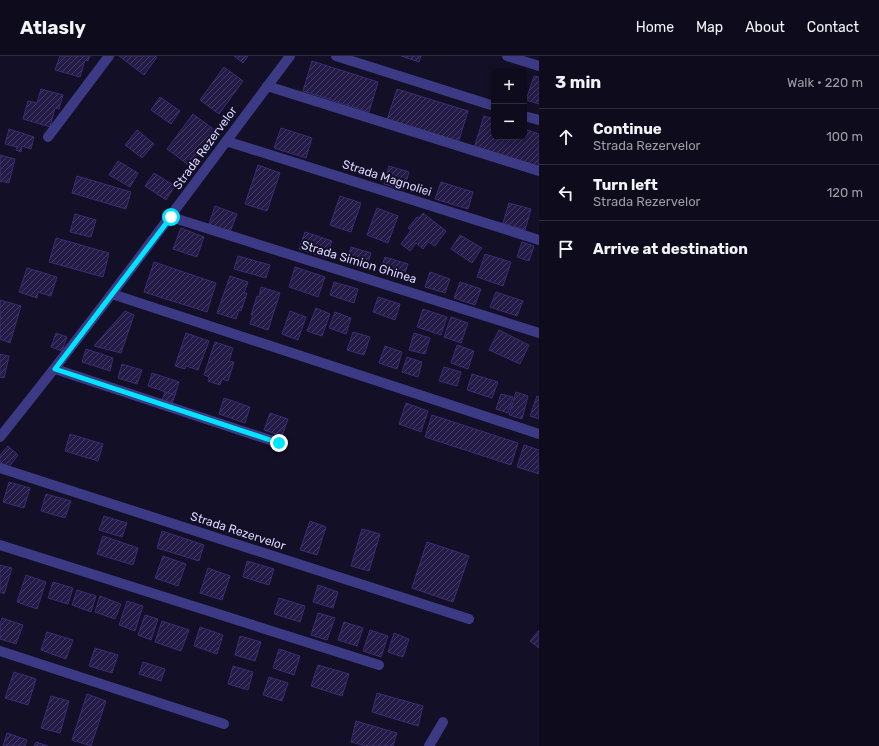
<!DOCTYPE html>
<html lang="en">
<head>
<meta charset="utf-8">
<style>
	body { margin:0; font-family:Rubik,sans-serif; background:#1c1929; color:#f1f3f6 }
	.controls { position:absolute; right:12px; top:12px; display:grid; overflow:hidden; border-radius:8px; box-shadow:0 2px 6px #0003 }
	.controls button { width:36px; height:36px; display:grid; place-items:center; padding:0; border:0; border-bottom:1px solid #2e2b3b; background:#0e0b1c; color:#f1f3f6; font:20px sans-serif }
	.stop { position:absolute; width:12px; height:12px; margin:-9px; border:3px solid #00e5ff; border-radius:50%; background:#fff }
	.stop.end { background:#00e5ff; border-color:#fff; box-shadow:0 1px 4px #0008 }
	.list { margin:0; padding:0; list-style:none }
	h2 { display:flex; justify-content:space-between; align-items:center; height:52px; margin:0; padding:0 16px; font-size:17px }
	h2 small { font-size:13px; font-weight:400; color:#9b9ba3 }
	.list li { display:grid; grid-template-columns:26px 1fr auto; gap:12px; align-items:center; box-sizing:border-box; height:56px; padding:0 16px; border-top:1px solid #2e2b3b }
	.list b { display:block; font-size:15px; white-space:nowrap }
	.list p { margin:0; font-size:13px; white-space:nowrap; color:#9b9ba3 }
	.list em { font-size:13px; font-style:normal; color:#9b9ba3 }
	.icon { flex:none; width:22px; height:22px; fill:none; stroke:currentColor; stroke-width:2; stroke-linecap:round; stroke-linejoin:round }
	.map { position:relative; flex:none; width:539px; height:690px; overflow:hidden }
	header { display:flex; align-items:center; gap:24px; box-sizing:border-box; height:56px; padding:0 20px; background:#0e0b1c; border-bottom:1px solid #2e2b3b }
	header strong { font-size:19px }
	nav { display:flex; gap:22px; margin-inline-start:auto; font-size:14px }
	main { display:flex }
	aside { flex:1; background:#0e0b1c }
	.map>svg:first-child { display:block }
</style>
</head>
<body>
<header>
<strong>Atlasly</strong>
<nav><a>Home</a><a>Map</a><a>About</a><a>Contact</a></nav>
</header>
<main>
<div class="map">
<svg width="539" height="690" viewBox="0 0 539 690">
	<defs>
		<pattern id="building-hatch" width="6" height="6" patternUnits="userSpaceOnUse"><rect width="6" height="6" fill="#241b47"/><path d="M-1 1l2-2M0 6l6-6M5 7l2-2" fill="none" stroke="#433b63"/></pattern>
	</defs>
	<rect width="100%" height="100%" fill="#130f26"/>
	<!-- building -->
	<path fill="url(#building-hatch)" stroke="#3b2d73" d="M60 0H90L88 5 85 4 80 21 55 14Z
		M119 0H155L157 1 144 19Z
		M234 0H248L243 7Z
		M401 0H421L419 6Z
		M312 5 378 26 369 56 303 35Z
		M224 11 243 25 219 58 200 44Z
		M534 20 539 21V48L526 44Z
		M41 33 63 39 59 53 55 52 50 71 23 63 28 45 37 47Z
		M397 33 468 55 458 87 387 64Z
		M160 41 180 55 171 68 151 54Z
		M193 58 216 75 190 110 167 93Z
		M484 60 494 63V81H524V73L539 78V113L474 92Z
		M281 72 312 82 306 102 274 92Z
		M9 73 34 81 31 93 22 90 21 96 16 94 17 91 5 88Z
		M137 74 154 88 142 102 125 89Z
		M0 99 15 103 9 127 0 125Z
		M118 105 138 117 130 131 109 119Z
		M258 109 280 117 267 155 245 148Z
		M389 110 409 116 404 134 384 128Z
		M154 117 175 130 166 144 145 130Z
		M77 120 131 136 126 153 72 137Z
		M441 126 473 136 468 153 435 143Z
		M340 140 361 147 351 176 330 169Z
		M509 147 531 153 525 174 503 167Z
		M215 150 237 158 230 176 209 168Z
		M377 152 398 160 388 187 367 179Z
		M423 157 446 175 435 190 428 186 423 193 416 187 410 195 401 188 411 174 408 172 417 161 419 162Z
		M75 158 96 164 91 181 70 176Z
		M181 172 204 181 197 201 173 193Z
		M305 176 332 185 326 202 299 193Z
		M460 179 482 192 472 207 451 193Z
		M56 182 109 197 103 221 49 206Z
		M522 186 534 190 529 205 517 201Z
		M351 191 371 197 366 213 346 207Z
		M485 198 511 206 503 230 477 221Z
		M238 200 270 209 266 222 234 213Z
		M385 201 408 208 403 223 380 216Z
		M154 206 216 227 207 256 144 236Z
		M295 211 325 221 318 241 289 231Z
		M27 212 57 221 51 240 38 236 37 242 19 236Z
		M430 216 450 223 445 237 425 231Z
		M230 220 248 226 244 237H247L241 255 239 254 236 263 217 257Z
		M334 226 358 233 354 247 330 239Z
		M460 226 481 233 475 249 454 242Z
		M261 231 280 237 268 274 250 268 253 259H251L257 240 259 241Z
		M496 236 523 245 517 260 490 251Z
		M378 241 400 248 395 264 373 256Z
		M0 244 21 250 10 287 0 283Z
		M316 252 330 258 322 280 307 275Z
		M423 253 447 261 441 279 417 271Z
		M125 255 134 259 121 297 94 290Z
		M290 255 306 261 298 284 282 278Z
		M335 256 351 262 346 278 329 272Z
		M451 261 468 267 461 287 444 281Z
		M499 274 529 289 520 308 489 294Z
		M353 276 370 281 364 299 347 294Z
		M56 277 67 281 62 295 51 291Z
		M186 277 209 285 198 314 186 310 185 313 175 310Z
		M414 277 430 282 425 298 409 294Z
		M215 286 233 292 229 305 234 306 228 325 222 323 220 329 208 325 209 321 204 319Z
		M457 289 474 295 468 313 451 307Z
		M385 290 402 296 397 313 379 307Z
		M86 293 113 302 110 315 82 306Z
		M0 298 9 300 4 322 0 321Z
		M407 301 422 306 418 321 402 316Z
		M122 308 142 314 137 328 118 322Z
		M444 311 461 316 457 330 439 325Z
		M152 317 179 326 175 339 148 330Z
		M472 318 498 326 492 342 467 334Z
		M165 336 175 339 172 348 162 344Z
		M516 336 528 340 522 363 509 359Z
		M501 338 513 341 508 357 496 353Z
		M537 340 539 341V363L530 360Z
		M224 342 250 351 245 367 219 358Z
		M406 347 428 355 421 376 399 368Z
		M270 357 288 363 282 380 264 374Z
		M432 359 518 387 511 409 425 381Z
		M70 378 103 388 98 405 65 395Z
		M524 389 539 394V418L517 411Z
		M8 390 18 399 8 412 0 406V399Z
		M9 426 30 432 24 452 3 446Z
		M46 438 71 445 65 462 41 455Z
		M104 460 127 467 122 481 99 474Z
		M310 465 326 471 317 499 300 494Z
		M362 473 380 478 369 515 351 510Z
		M162 475 204 489 199 505 157 492Z
		M103 480 138 492 133 509 97 498Z
		M427 486 469 500 453 546 412 532Z
		M163 500 186 508 178 530 155 522Z
		M247 505 274 513 269 529 243 521Z
		M0 509 12 512 4 538 0 536Z
		M208 512 230 520 222 544 200 537Z
		M26 519 46 526 37 553 17 546Z
		M53 526 73 532 68 548 48 542Z
		M318 529 338 536 333 552 313 546Z
		M77 534 96 540 91 556 72 549Z
		M100 540 121 548 115 563 95 556Z
		M279 542 305 550 300 566 274 558Z
		M127 545 143 550 135 575 119 569Z
		M318 557 335 562 327 584 311 579Z
		M145 559 158 563 151 584 138 579Z
		M2 562 23 569 16 588 0 583V567Z
		M162 565 189 574 181 595 155 586Z
		M344 566 363 572 357 590 338 584Z
		M200 571 223 579 217 598 194 590Z
		M370 574 388 580 381 601 363 595Z
		M539 574V592L530 585Z
		M47 576 73 584 66 603 41 594Z
		M394 577 409 583 403 601 388 596Z
		M240 580 261 586 255 605 235 599Z
		M95 592 118 599 112 617 89 610Z
		M279 593 300 600 294 619 273 612Z
		M143 606 165 613 161 625 139 618Z
		M318 609 349 618 342 640 311 630Z
		M233 610 253 616 248 634 228 628Z
		M14 616 36 623 28 649 5 642Z
		M269 621 288 627 282 645 263 639Z
		M377 637 423 650 418 670 372 656Z
		M87 638 106 645 91 690 72 684Z
		M51 640 69 645 60 677 41 672Z
		M356 665 397 677 393 690H366L351 686Z
		M7 677 27 684 25 690H3Z
		M36 686 48 690H34Z"/>
	<g fill="none" stroke-linecap="round" stroke-linejoin="round">
		<!-- minor -->
		<path stroke="#3d3a85" stroke-width="10" d="M336 0 494 50
			M507 0 539 10
			M267 30 539 115
			M524 60 539 64
			M48 81 109 0
			M226 85 539 184
			M171 161 539 277
			M112 238 539 378
			M55 313 279 387
			M0 381C100 257 194 128 290 0
			M0 412 469 563
			M0 489 379 609
			M0 595 224 668
			M429 690 443 666"/>
	</g>
	<g fill="none" stroke-linecap="round" stroke-linejoin="round">
		<!-- route -->
		<path stroke="#00e5ff" stroke-width="5" d="M171 161 55 313 279 387"/>
	</g>
	<g text-anchor="middle" stroke-width="4" stroke-linejoin="round" paint-order="stroke">
		<!-- street labels -->
		<g font-size="12" fill="#d9d4ff" stroke="#130f26">
			<text transform="translate(205 92) rotate(-54)" y="4">Strada Rezervelor</text>
			<text transform="translate(387 122) rotate(18)" y="4">Strada Magnoliei</text>
			<text transform="translate(359 206) rotate(17)" y="4">Strada Simion Ghinea</text>
			<text transform="translate(238 475) rotate(18)" y="4">Strada Rezervelor</text>
		</g>
	</g>
</svg>
<div class="controls">
<button>+</button>
<button>−</button>
</div>
<div class="stop" style="left:171px;top:161px"></div>
<div class="stop end" style="left:279px;top:387px"></div>
</div>
<aside>
<h2>3 min<small>Walk · 220 m</small></h2>
<ul class="list">
<li><svg class="icon" aria-label="ahead" viewBox="0 0 24 24"><path d="M12 20V5M6 11l6-6 6 6"/></svg><div><b>Continue</b><p>Strada Rezervelor</p></div><em>100 m</em></li>
<li><svg class="icon" aria-label="left" viewBox="0 0 24 24"><path d="M17 20v-9H6M10 6l-5 5 5 5"/></svg><div><b>Turn left</b><p>Strada Rezervelor</p></div><em>120 m</em></li>
<li><svg class="icon" aria-label="arrive" viewBox="0 0 24 24"><path d="M6 21V4h12l-3 4 3 4H6"/></svg><div><b>Arrive at destination</b></div></li>
</ul>
</aside>
</main>
</body>
</html>
